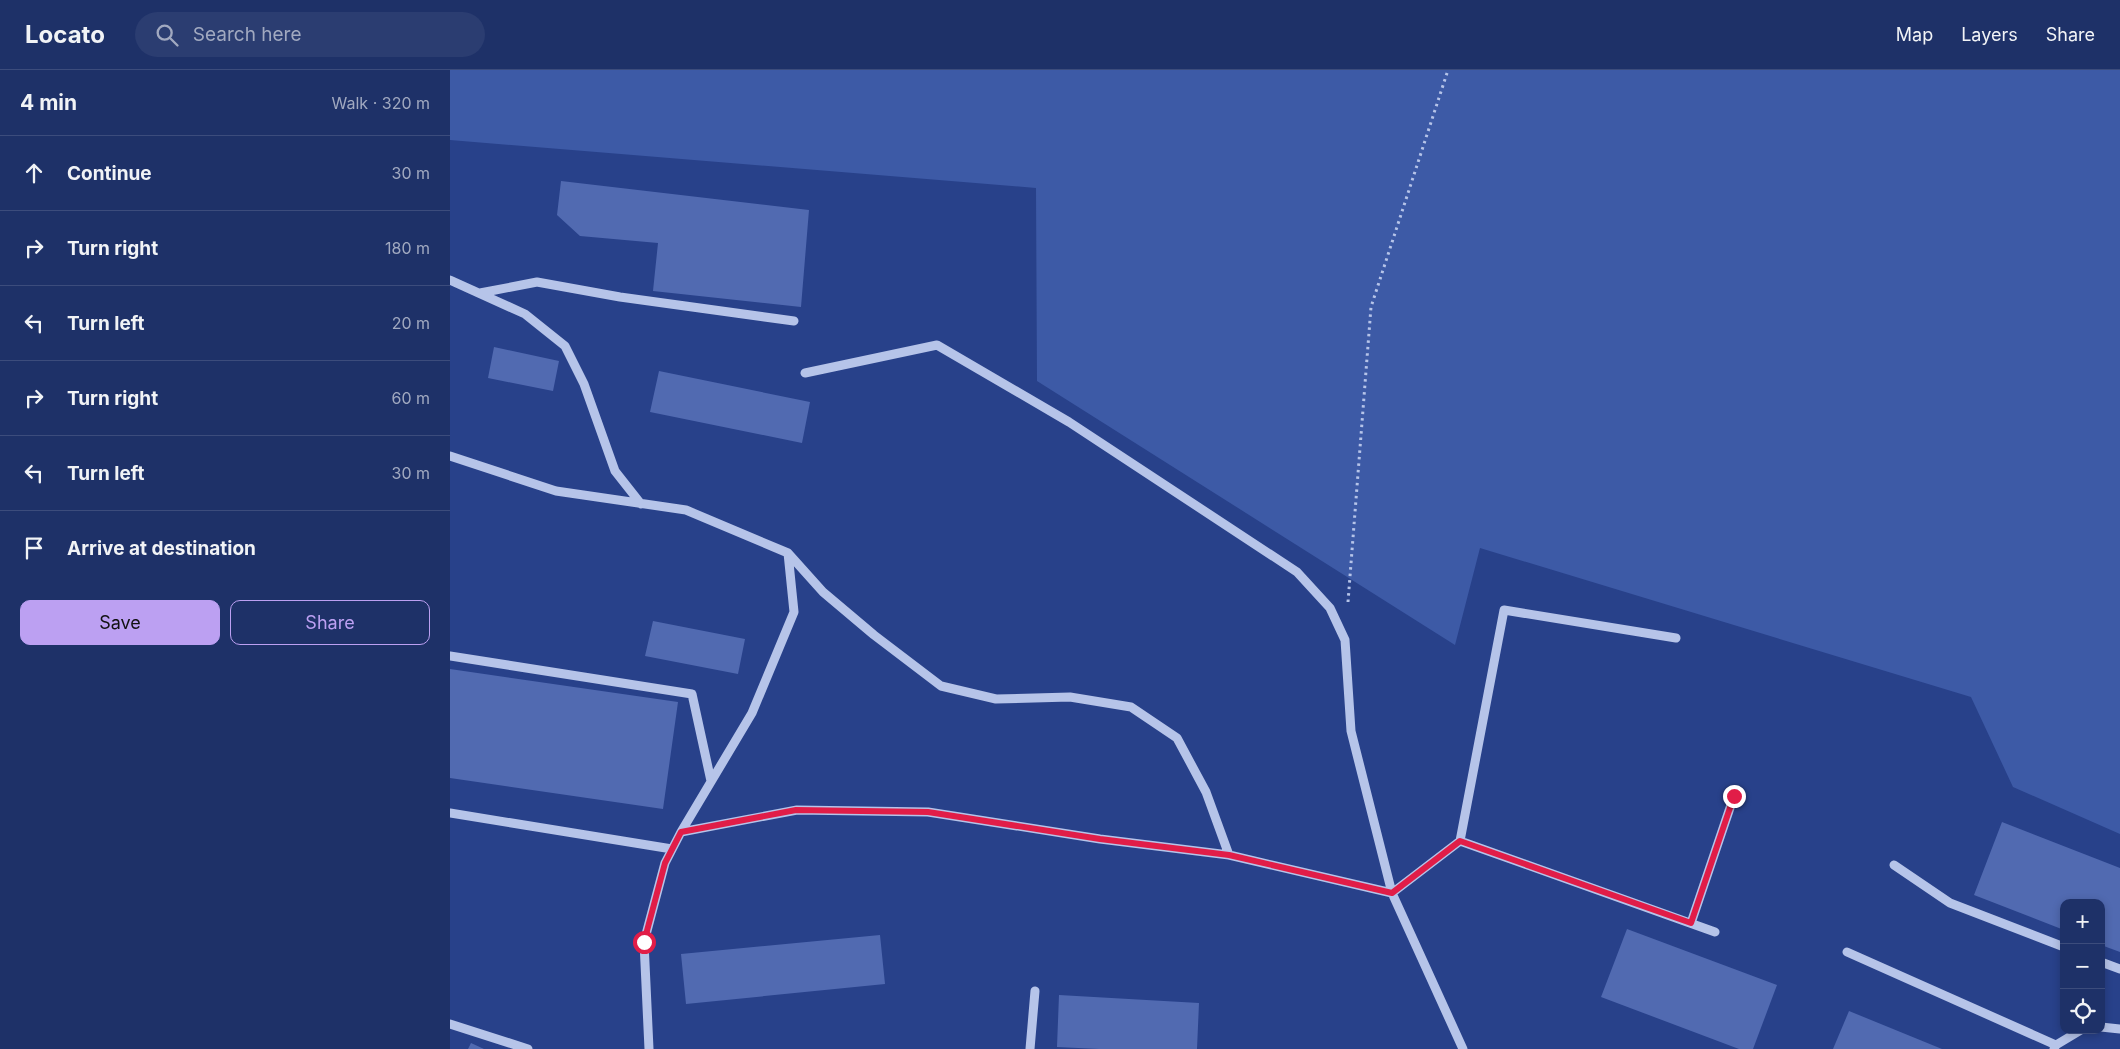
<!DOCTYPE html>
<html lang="en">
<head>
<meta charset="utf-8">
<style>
	body { margin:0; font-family:Inter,sans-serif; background:#2b3d71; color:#f1f3f6 }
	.controls { position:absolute; right:15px; bottom:15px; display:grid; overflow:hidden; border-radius:10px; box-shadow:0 2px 8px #0003 }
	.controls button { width:45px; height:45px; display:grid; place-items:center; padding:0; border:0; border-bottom:1px solid #3c4c7c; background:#1e3168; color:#f1f3f6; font:25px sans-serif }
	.stop { position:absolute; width:15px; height:15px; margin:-11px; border:4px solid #e11d48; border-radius:50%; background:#fff }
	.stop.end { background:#e11d48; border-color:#fff; box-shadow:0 1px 5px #0008 }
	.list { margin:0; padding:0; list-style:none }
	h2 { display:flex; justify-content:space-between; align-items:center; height:65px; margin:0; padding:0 20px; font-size:21px }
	h2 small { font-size:16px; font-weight:400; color:#a1a9c0 }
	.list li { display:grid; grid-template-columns:32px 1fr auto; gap:15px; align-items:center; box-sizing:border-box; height:75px; padding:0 20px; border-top:1px solid #3c4c7c }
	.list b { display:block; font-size:19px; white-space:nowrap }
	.list em { font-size:16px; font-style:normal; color:#a1a9c0 }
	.actions { display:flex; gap:10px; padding:15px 20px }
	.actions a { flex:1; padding:11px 0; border:1px solid #bca0f2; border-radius:10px; text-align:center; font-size:18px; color:#bca0f2 }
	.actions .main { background:#bca0f2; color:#111 }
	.icon { flex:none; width:28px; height:28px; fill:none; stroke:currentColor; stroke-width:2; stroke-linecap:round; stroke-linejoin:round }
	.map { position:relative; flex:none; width:1670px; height:979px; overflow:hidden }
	header { display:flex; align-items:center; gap:30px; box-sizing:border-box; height:70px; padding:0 25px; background:#1e3168; border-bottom:1px solid #3c4c7c }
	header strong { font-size:24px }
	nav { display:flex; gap:28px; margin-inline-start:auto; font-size:18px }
	.search { width:350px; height:45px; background:#2b3d71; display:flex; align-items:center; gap:12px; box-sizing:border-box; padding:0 18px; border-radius:28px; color:#a1a9c0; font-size:19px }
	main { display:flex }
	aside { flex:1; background:#1e3168 }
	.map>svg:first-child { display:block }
</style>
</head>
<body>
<header>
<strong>Locato</strong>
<div class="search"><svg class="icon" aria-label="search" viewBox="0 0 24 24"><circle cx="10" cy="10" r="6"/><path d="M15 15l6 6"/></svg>Search here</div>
<nav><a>Map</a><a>Layers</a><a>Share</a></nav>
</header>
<main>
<aside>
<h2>4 min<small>Walk · 320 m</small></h2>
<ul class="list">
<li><svg class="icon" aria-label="ahead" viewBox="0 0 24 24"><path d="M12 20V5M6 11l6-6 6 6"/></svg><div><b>Continue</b></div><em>30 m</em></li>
<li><svg class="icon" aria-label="right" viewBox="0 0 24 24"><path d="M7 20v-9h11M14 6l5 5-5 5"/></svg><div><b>Turn right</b></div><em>180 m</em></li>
<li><svg class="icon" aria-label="left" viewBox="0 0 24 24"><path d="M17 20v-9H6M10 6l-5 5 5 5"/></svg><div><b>Turn left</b></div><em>20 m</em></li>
<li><svg class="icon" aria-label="right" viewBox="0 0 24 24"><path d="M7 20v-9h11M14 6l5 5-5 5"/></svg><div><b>Turn right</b></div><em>60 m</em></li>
<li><svg class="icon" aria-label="left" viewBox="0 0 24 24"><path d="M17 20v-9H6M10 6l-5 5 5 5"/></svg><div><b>Turn left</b></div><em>30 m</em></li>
<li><svg class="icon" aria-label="arrive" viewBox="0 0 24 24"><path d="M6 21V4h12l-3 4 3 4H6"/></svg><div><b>Arrive at destination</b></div></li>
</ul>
<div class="actions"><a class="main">Save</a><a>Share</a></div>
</aside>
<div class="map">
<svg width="1670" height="979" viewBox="0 0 1670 979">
	<rect width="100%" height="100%" fill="#28418a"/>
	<!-- green -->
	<path fill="#3d5aa6" d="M0 0H1670V764L1563 717 1521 627 1030 478 1005 575 587 311 586 118 0 70Z"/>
	<!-- building -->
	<path fill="#516ab1" d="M111 111 359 140 351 237 203 221 208 173 130 166 107 145Z
		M44 277 109 291 103 321 38 308Z
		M209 301 360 332 352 373 200 342Z
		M203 551 295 569 288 604 195 586Z
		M0 599 228 632 213 739 0 708Z
		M1552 752 1670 798V882L1651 875V833H1614V860L1524 825Z
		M1177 859 1327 915 1303 979H1289L1151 927Z
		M430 865 435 914 236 934 231 884Z
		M609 925 749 933 747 979H649L607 977Z
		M1399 941 1492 979H1383Z
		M21 973 34 979H18Z"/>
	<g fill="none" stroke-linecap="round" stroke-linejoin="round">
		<!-- path -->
		<path stroke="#b6c4e9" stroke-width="3" stroke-dasharray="2.5 4" stroke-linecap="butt" d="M898 532 921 237 998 0"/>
		<!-- minor -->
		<path stroke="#b6c4e9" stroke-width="9" d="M0 210 75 244 115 276 134 314 165 401 191 434
			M30 223 87 212 170 227 344 251
			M355 303 487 275 619 352 847 502 880 538 895 570 901 661 942 823 1013 979
			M0 386 106 421 236 440 338 483 373 522 424 565 491 616 546 629 620 627 681 637 727 668 756 722 779 785
			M0 586 242 624 261 711
			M0 743 222 779
			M231 762 302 643 344 542 338 483
			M1010 771 1265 862
			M1444 795 1500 833 1614 877
			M1241 853 1284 726
			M1397 882 1606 975
			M1651 892 1670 899
			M0 954 78 979
			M1651 957 1670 959
			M199 979 194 872 215 793 231 762 347 740 478 742 650 769 779 785 942 823 1010 771 1054 540 1226 568
			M580 979 585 921
			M1604 979 1606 975 1631 960"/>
	</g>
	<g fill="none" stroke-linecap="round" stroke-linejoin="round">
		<!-- route -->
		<path stroke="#e11d48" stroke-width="6" d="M194 872 215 793 231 762 346 740 478 742 650 769 779 785 942 823 1010 771 1241 853 1284 726"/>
	</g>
</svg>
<div class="controls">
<button>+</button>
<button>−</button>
<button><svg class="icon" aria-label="locate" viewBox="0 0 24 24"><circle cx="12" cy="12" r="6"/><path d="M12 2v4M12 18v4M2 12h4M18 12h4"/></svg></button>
</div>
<div class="stop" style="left:194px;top:872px"></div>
<div class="stop end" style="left:1284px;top:726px"></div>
</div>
</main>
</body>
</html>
